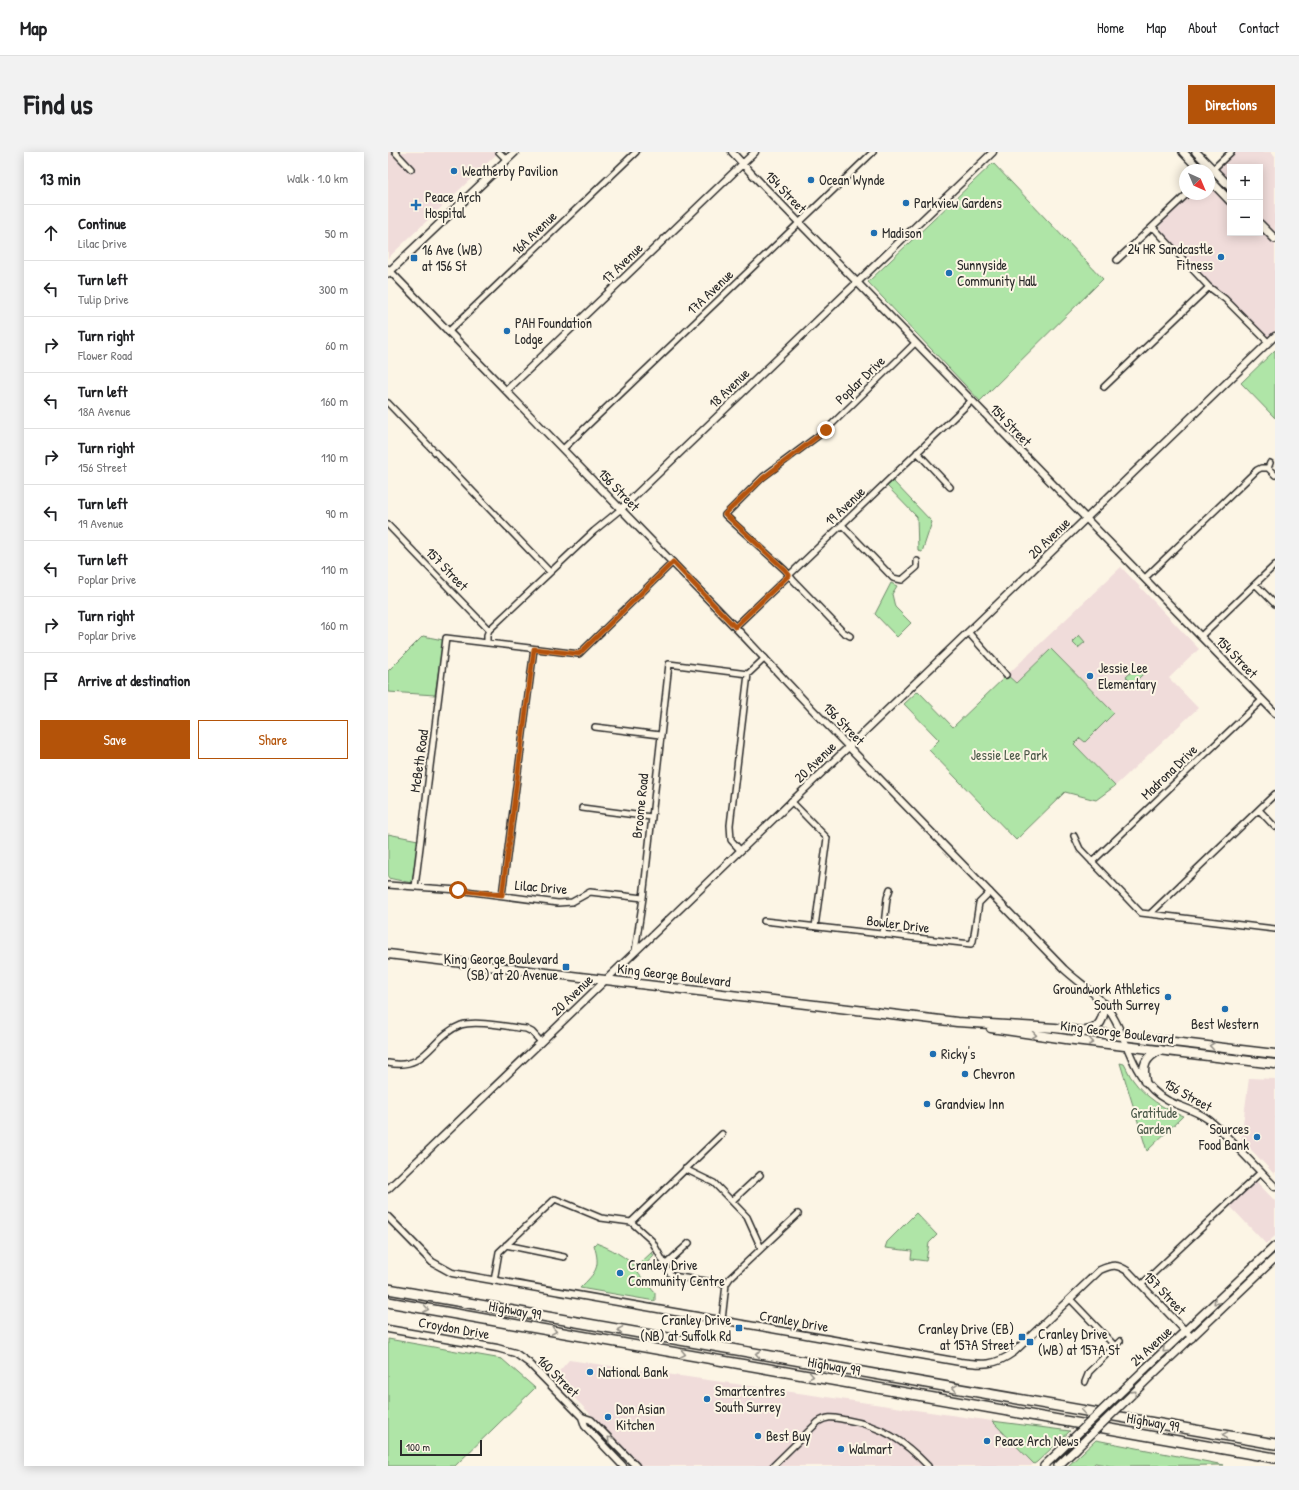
<!DOCTYPE html>
<html lang="en">
<head>
<meta charset="utf-8">
<style>
	body { margin:0; font-family:"Patrick Hand",sans-serif; background:#f2f2f2; color:#202124 }
	.controls { position:absolute; right:12px; top:12px; display:grid; overflow:hidden; border-radius:0px; box-shadow:0 2px 10px #0003 }
	.controls button { width:36px; height:36px; display:grid; place-items:center; padding:0; border:0; border-bottom:1px solid #e0e0e0; background:#fff; color:#202124; font:20px sans-serif }
	.compass { position:absolute; left:791px; top:12px; width:36px; height:36px; border-radius:50%; background:#fff; box-shadow:0 2px 10px #0003; rotate:136deg }
	.scale { position:absolute; left:12px; bottom:10px; width:82px; box-sizing:border-box; padding-left:4px; border:2px solid #2b2b2b; border-top:0; font-size:11px; line-height:14px; white-space:nowrap; color:#2b2b2b; -webkit-text-stroke:3px #fcf5e5; paint-order:stroke }
	.stop { position:absolute; width:12px; height:12px; margin:-9px; border:3px solid #b45309; border-radius:50%; background:#fff }
	.stop.end { background:#b45309; border-color:#fff; box-shadow:0 1px 4px #0008 }
	.list { margin:0; padding:0; list-style:none }
	h2 { display:flex; justify-content:space-between; align-items:center; height:52px; margin:0; padding:0 16px; font-size:17px }
	h2 small { font-size:13px; font-weight:400; color:#757577 }
	.list li { display:grid; grid-template-columns:26px 1fr auto; gap:12px; align-items:center; box-sizing:border-box; height:56px; padding:0 16px; border-top:1px solid #e0e0e0 }
	.list b { display:block; font-size:15px; white-space:nowrap }
	.list p { margin:0; font-size:13px; white-space:nowrap; color:#757577 }
	.list em { font-size:13px; font-style:normal; color:#757577 }
	.actions { display:flex; gap:8px; padding:12px 16px }
	.actions a { flex:1; padding:9px 0; border:1px solid #b45309; border-radius:0px; text-align:center; font-size:14px; color:#b45309 }
	.actions .main { background:#b45309; color:#fff }
	.icon { flex:none; width:22px; height:22px; fill:none; stroke:currentColor; stroke-width:2; stroke-linecap:round; stroke-linejoin:round }
	.map { position:relative; flex:none; width:887px; height:1314px; overflow:hidden; border-radius:0px }
	header { display:flex; align-items:center; gap:24px; box-sizing:border-box; height:56px; padding:0 20px; background:#fff; border-bottom:1px solid #e0e0e0 }
	header strong { font-size:19px }
	nav { display:flex; gap:22px; margin-inline-start:auto; font-size:14px }
	.intro { display:flex; align-items:center; justify-content:space-between; box-sizing:border-box; height:96px; padding:0 24px }
	h1 { margin:0; font-size:28px }
	.button { padding:10px 18px; border-radius:0px; background:#b45309; color:#fff; font-size:14px; font-weight:700 }
	main { display:flex; gap:24px; padding:0 24px }
	aside { flex:1; background:#fff; border-radius:0px; box-shadow:0 2px 10px #0003 }
	.map>svg:first-child { display:block }
</style>
</head>
<body>
<header>
<strong>Map</strong>
<nav><a>Home</a><a>Map</a><a>About</a><a>Contact</a></nav>
</header>
<div class="intro"><h1>Find us</h1><a class="button">Directions</a></div>
<main>
<aside>
<h2>13 min<small>Walk · 1.0 km</small></h2>
<ul class="list">
<li><svg class="icon" aria-label="ahead" viewBox="0 0 24 24"><path d="M12 20V5M6 11l6-6 6 6"/></svg><div><b>Continue</b><p>Lilac Drive</p></div><em>50 m</em></li>
<li><svg class="icon" aria-label="left" viewBox="0 0 24 24"><path d="M17 20v-9H6M10 6l-5 5 5 5"/></svg><div><b>Turn left</b><p>Tulip Drive</p></div><em>300 m</em></li>
<li><svg class="icon" aria-label="right" viewBox="0 0 24 24"><path d="M7 20v-9h11M14 6l5 5-5 5"/></svg><div><b>Turn right</b><p>Flower Road</p></div><em>60 m</em></li>
<li><svg class="icon" aria-label="left" viewBox="0 0 24 24"><path d="M17 20v-9H6M10 6l-5 5 5 5"/></svg><div><b>Turn left</b><p>18A Avenue</p></div><em>160 m</em></li>
<li><svg class="icon" aria-label="right" viewBox="0 0 24 24"><path d="M7 20v-9h11M14 6l5 5-5 5"/></svg><div><b>Turn right</b><p>156 Street</p></div><em>110 m</em></li>
<li><svg class="icon" aria-label="left" viewBox="0 0 24 24"><path d="M17 20v-9H6M10 6l-5 5 5 5"/></svg><div><b>Turn left</b><p>19 Avenue</p></div><em>90 m</em></li>
<li><svg class="icon" aria-label="left" viewBox="0 0 24 24"><path d="M17 20v-9H6M10 6l-5 5 5 5"/></svg><div><b>Turn left</b><p>Poplar Drive</p></div><em>110 m</em></li>
<li><svg class="icon" aria-label="right" viewBox="0 0 24 24"><path d="M7 20v-9h11M14 6l5 5-5 5"/></svg><div><b>Turn right</b><p>Poplar Drive</p></div><em>160 m</em></li>
<li><svg class="icon" aria-label="arrive" viewBox="0 0 24 24"><path d="M6 21V4h12l-3 4 3 4H6"/></svg><div><b>Arrive at destination</b></div></li>
</ul>
<div class="actions"><a class="main">Save</a><a>Share</a></div>
</aside>
<div class="map">
<svg width="887" height="1314" viewBox="0 0 887 1314">
	<rect width="100%" height="100%" fill="#fcf5e5"/>
	<filter id="ink" filterUnits="userSpaceOnUse"><feTurbulence type="fractalNoise" baseFrequency=".025" numOctaves="2"/><feDisplacementMap in="SourceGraphic" scale="8" xChannelSelector="R" yChannelSelector="G"/><feConvolveMatrix kernelMatrix="1 2 1 2 8 2 1 2 1" color-interpolation-filters="sRGB"/></filter>
	<g filter="url(#ink)">
		<!-- built -->
		<path fill="#f0dcda" fill-rule="evenodd" d="M0 0H111L0 106Z
			M843 0H883L887 4V179L880 185 840 146 826 136 775 81 772 75 773 72 784 56 799 42H821V21ZM842 15H872V81H842Z
			M733 415 811 497 781 526 810 556 727 634 619 523Z
			M861 926 887 927V1023L853 987Z
			M867 1028 887 1049V1084L878 1092 841 1053Z
			M181 1208 604 1269 646 1312 643 1314H253L166 1225Z"/>
		<!-- green -->
		<path fill="#afe5a7" stroke="#6d8869" d="M605 11 715 127 592 249 480 130Z
			M887 198V266L853 231Z
			M505 329 544 370 534 400 530 399 529 365 499 334Z
			M503 431 509 434 504 442 507 455 523 471 509 485 487 462Z
			M691 483 697 490 690 496 684 490Z
			M35 484 55 488 47 543 0 540V519Z
			M663 497 726 561 697 590 692 586 686 592 727 634 708 648 677 640 628 688 541 598 551 588 516 552 530 539 565 575 619 523 628 531Z
			M751 513 757 520 745 532 738 525Z
			M0 682 30 688 24 731 0 726Z
			M732 911 736 912C739 917 741 923 745 928 757 945 776 957 795 964L759 999Z
			M528 1061 549 1083 541 1091 538 1109 523 1107 524 1099 497 1096 499 1090Z
			M208 1091C224 1097 236 1104 248 1115L264 1100 266 1104 249 1120 267 1141V1149L192 1136C208 1120 213 1116 206 1093Z
			M0 1187 114 1207 147 1236 67 1314H0Z
			M604 1269 682 1279 649 1310 646 1312Z
			M708 1288 836 1313 723 1314 707 1311 704 1314H680Z"/>
		<g fill="none" stroke-linecap="round" stroke-linejoin="round">
			<!-- minor casing -->
			<g stroke="#2b2b2b" stroke-width="8">
				<path id="minor" d="M7 0 23 17
					M111 0 119 8
					M821 21 843 0
					M765 75 821 135 837 147 880 190
					M729 108 799 42
					M60 180 248 0
					M716 235 821 135
					M0 251 162 420
					M175 297 485 0
					M529 300 562 335
					M882 311 880 316 887 323
					M0 373 101 478
					M454 373 505 426 514 428 529 415V409
					M757 426 869 318 873 316H880
					M867 432 887 452
					M347 475 583 249
					M580 480 618 523
					M462 484 455 480 406 429 397 418 337 363 375 325 438 278 527 191
					M813 484 887 413
					M99 491V483L101 478 206 379 233 357
					M207 575 272 583
					M403 649 439 686 427 775
					M194 656 263 665
					M871 658 887 675
					M686 684 692 697 753 761 887 777
					M352 698 343 688 342 673 360 522 377 506
					M704 710 874 548
					M0 733 70 738 170 751 184 750 202 740 255 746
					M27 735 58 486 191 502 285 410
					M114 743 146 497
					M762 762 887 642
					M376 769 583 792 585 789 591 751 602 740
					M495 782 499 746 502 737
					M247 799 255 746 281 512 360 522
					M0 911C40 919 43 884 73 873 88 868 121 875 138 877L144 880 153 890
					M297 1017 326 1031 359 1065 373 1096
					M344 1049 372 1023
					M243 1070 334 982
					M118 1093 176 1105
					M277 1113 301 1091
					M106 1129 111 1100 167 1047 213 1066 243 1070 264 1089 281 1120 284 1124 338 1132
					M753 1133 873 1020
					M682 1147 727 1194
					M334 1168 338 1132 342 1126 410 1062
					M697 1230 701 1220 732 1189
					M385 1314 430 1270C441 1263 446 1266 459 1268 494 1274 516 1289 540 1314"/>
			</g>
			<!-- tertiary casing -->
			<g stroke="#2b2b2b" stroke-width="9">
				<path id="tertiary" d="M344 0 363 21 887 561
					M0 117 347 475 424 557 676 817C692 832 712 843 724 863 739 887 743 917 765 938 782 955 803 954 821 968 830 975 838 984 847 993 860 1007 874 1021 887 1035
					M118 239 367 0
					M233 357 605 0
					M0 1037 624 438 887 184
					M0 1065 44 1110 64 1121 572 1210C595 1213 607 1214 626 1200L712 1118C725 1112 729 1112 741 1120L804 1186
					M0 1177 109 1196 127 1201 141 1211 194 1265 197 1274 235 1314
					M194 1265 203 1268 248 1314"/>
			</g>
			<!-- secondary casing -->
			<g stroke="#2b2b2b" stroke-width="10">
				<path id="secondary" d="M795 0 812 18
					M808 0 842 35
					M821 27 842 49
					M872 72 887 87
					M0 121 127 0
					M757 1217 887 1094
					M764 1223 887 1106
					M656 1314 681 1290
					M670 1314 688 1297"/>
			</g>
			<!-- primary casing -->
			<g stroke="#2b2b2b" stroke-width="11">
				<path id="primary" d="M0 802 569 870 667 876 887 902
					M603 876 678 887 887 912
					M698 879C713 877 716 865 716 852
					M757 929C754 913 757 906 772 898"/>
			</g>
			<!-- motorway casing -->
			<g stroke="#2b2b2b" stroke-width="12">
				<path id="motorway" d="M0 1137 887 1292
					M0 1150 887 1306"/>
			</g>
			<!-- minor -->
			<use href="#minor" stroke="#fcf5e5" stroke-width="5"/>
			<!-- tertiary -->
			<use href="#tertiary" stroke="#fcf5e5" stroke-width="6"/>
			<!-- secondary -->
			<use href="#secondary" stroke="#fcf5e5" stroke-width="7"/>
			<!-- primary -->
			<use href="#primary" stroke="#fcf5e5" stroke-width="8"/>
			<!-- motorway -->
			<use href="#motorway" stroke="#fcf5e5" stroke-width="9"/>
			<!-- secondary-bridge casing -->
			<g stroke="#2b2b2b" stroke-width="10" stroke-linecap="butt">
				<path id="secondary-bridge" d="M681 1290 757 1217
					M688 1297 764 1223"/>
			</g>
			<!-- secondary-bridge -->
			<use href="#secondary-bridge" stroke="#fcf5e5" stroke-width="7"/>
		</g>
		<!-- one-way arrows -->
		<defs><path id="oneway-chevron" d="M-2-3.5L2.5 0L-2 3.5" fill="none" stroke-width="1.6" stroke-linecap="round" stroke-linejoin="round"/></defs>
		<g stroke="#949088">
			<use href="#oneway-chevron" transform="translate(646 883) rotate(8)"/>
			<use href="#oneway-chevron" transform="translate(703 890) rotate(7)"/>
			<use href="#oneway-chevron" transform="translate(824 894) rotate(-172)"/>
			<use href="#oneway-chevron" transform="translate(828 1150) rotate(136)"/>
			<use href="#oneway-chevron" transform="translate(38 1157) rotate(10)"/>
			<use href="#oneway-chevron" transform="translate(232 1178) rotate(-170)"/>
			<use href="#oneway-chevron" transform="translate(166 1179) rotate(10)"/>
			<use href="#oneway-chevron" transform="translate(777 1198) rotate(137)"/>
			<use href="#oneway-chevron" transform="translate(295 1202) rotate(10)"/>
			<use href="#oneway-chevron" transform="translate(370 1202) rotate(-170)"/>
			<use href="#oneway-chevron" transform="translate(423 1224) rotate(10)"/>
			<use href="#oneway-chevron" transform="translate(567 1236) rotate(-170)"/>
			<use href="#oneway-chevron" transform="translate(746 1241) rotate(-44)"/>
			<use href="#oneway-chevron" transform="translate(695 1258) rotate(-170)"/>
			<use href="#oneway-chevron" transform="translate(837 1283) rotate(-170)"/>
			<use href="#oneway-chevron" transform="translate(222 1287) rotate(-134)"/>
		</g>
	</g>
	<g fill="none" stroke-linecap="round" stroke-linejoin="round" filter="url(#ink)">
		<!-- route -->
		<path stroke="#b45309" stroke-width="5" d="M70 738 114 743 146 497 191 502 285 410 347 475 401 423 397 418 337 362 375 326 438 278"/>
	</g>
	<!-- markers -->
	<g fill="#1f6fb2" stroke="#fcf5e5" stroke-width="1.5">
		<circle cx="66" cy="19" r="4"/>
		<circle cx="423" cy="28" r="4"/>
		<circle cx="518" cy="51" r="4"/>
		<path d="M26 47h4v4h4v4h-4v4h-4v-4h-4v-4h4z"/>
		<circle cx="486" cy="81" r="4"/>
		<circle cx="833" cy="105" r="4"/>
		<rect x="22" y="102" width="8" height="8" rx="2"/>
		<circle cx="561" cy="121" r="4"/>
		<circle cx="119" cy="179" r="4"/>
		<circle cx="702" cy="524" r="4"/>
		<rect x="174" y="811" width="8" height="8" rx="2"/>
		<circle cx="780" cy="845" r="4"/>
		<circle cx="837" cy="857" r="4"/>
		<circle cx="545" cy="902" r="4"/>
		<circle cx="577" cy="922" r="4"/>
		<circle cx="539" cy="952" r="4"/>
		<circle cx="869" cy="985" r="4"/>
		<circle cx="232" cy="1121" r="4"/>
		<rect x="347" y="1172" width="8" height="8" rx="2"/>
		<rect x="630" y="1181" width="8" height="8" rx="2"/>
		<rect x="638" y="1186" width="8" height="8" rx="2"/>
		<circle cx="202" cy="1220" r="4"/>
		<circle cx="319" cy="1247" r="4"/>
		<circle cx="220" cy="1265" r="4"/>
		<circle cx="370" cy="1284" r="4"/>
		<circle cx="599" cy="1289" r="4"/>
		<circle cx="453" cy="1297" r="4"/>
	</g>
	<g text-anchor="middle" stroke-width="4" stroke-linejoin="round" paint-order="stroke">
		<!-- poi labels -->
		<g font-size="14" fill="#2b2b2b" stroke="#fcf5e5" text-anchor="start">
			<text x="74" y="24">Weatherby Pavilion</text>
			<text x="431" y="33">Ocean Wynde</text>
			<text x="37" y="50">Peace Arch<tspan x="37" dy="16">Hospital</tspan></text>
			<text x="526" y="56">Parkview Gardens</text>
			<text x="494" y="86">Madison</text>
			<text x="825" y="102" text-anchor="end">24 HR Sandcastle<tspan x="825" dy="16">Fitness</tspan></text>
			<text x="34" y="103">16 Ave (WB)<tspan x="34" dy="16">at 156 St</tspan></text>
			<text x="569" y="118">Sunnyside<tspan x="569" dy="16">Community Hall</tspan></text>
			<text x="127" y="176">PAH Foundation<tspan x="127" dy="16">Lodge</tspan></text>
			<text x="710" y="521">Jessie Lee<tspan x="710" dy="16">Elementary</tspan></text>
			<text x="170" y="812" text-anchor="end">King George Boulevard<tspan x="170" dy="16">(SB) at 20 Avenue</tspan></text>
			<text x="772" y="842" text-anchor="end">Groundwork Athletics<tspan x="772" dy="16">South Surrey</tspan></text>
			<text x="837" y="877" text-anchor="middle">Best Western</text>
			<text x="553" y="907">Ricky's</text>
			<text x="585" y="927">Chevron</text>
			<text x="547" y="957">Grandview Inn</text>
			<text x="861" y="982" text-anchor="end">Sources<tspan x="861" dy="16">Food Bank</tspan></text>
			<text x="240" y="1118">Cranley Drive<tspan x="240" dy="16">Community Centre</tspan></text>
			<text x="343" y="1173" text-anchor="end">Cranley Drive<tspan x="343" dy="16">(NB) at Suffolk Rd</tspan></text>
			<text x="626" y="1182" text-anchor="end">Cranley Drive (EB)<tspan x="626" dy="16">at 157A Street</tspan></text>
			<text x="650" y="1187">Cranley Drive<tspan x="650" dy="16">(WB) at 157A St</tspan></text>
			<text x="210" y="1225">National Bank</text>
			<text x="327" y="1244">Smartcentres<tspan x="327" dy="16">South Surrey</tspan></text>
			<text x="228" y="1262">Don Asian<tspan x="228" dy="16">Kitchen</tspan></text>
			<text x="378" y="1289">Best Buy</text>
			<text x="607" y="1294">Peace Arch News</text>
			<text x="461" y="1302">Walmart</text>
		</g>
		<!-- street labels -->
		<g font-size="14" fill="#2b2b2b" stroke="#fcf5e5">
			<text transform="translate(398 40) rotate(46)" y="5">154 Street</text>
			<text transform="translate(146 81) rotate(-44)" y="5">16A Avenue</text>
			<text transform="translate(234 111) rotate(-44)" y="5">17 Avenue</text>
			<text transform="translate(322 140) rotate(-44)" y="5">17A Avenue</text>
			<text transform="translate(472 228) rotate(-44)" y="5">Poplar Drive</text>
			<text transform="translate(341 236) rotate(-44)" y="5">18 Avenue</text>
			<text transform="translate(623 273) rotate(46)" y="5">154 Street</text>
			<text transform="translate(231 338) rotate(46)" y="5">156 Street</text>
			<text transform="translate(457 354) rotate(-44)" y="5">19 Avenue</text>
			<text transform="translate(661 386) rotate(-44)" y="5">20 Avenue</text>
			<text transform="translate(59 417) rotate(46)" y="5">157 Street</text>
			<text transform="translate(849 505) rotate(46)" y="5">154 Street</text>
			<text transform="translate(456 572) rotate(46)" y="5">156 Street</text>
			<text transform="translate(31 609) rotate(-82)" y="5">McBeth Road</text>
			<text transform="translate(427 610) rotate(-44)" y="5">20 Avenue</text>
			<text transform="translate(781 620) rotate(-44)" y="5">Madrona Drive</text>
			<text transform="translate(252 654) rotate(-84)" y="5">Broome Road</text>
			<text transform="translate(153 735) rotate(5)" y="5">Lilac Drive</text>
			<text transform="translate(510 772) rotate(7)" y="5">Bowler Drive</text>
			<text transform="translate(286 823) rotate(7)" y="5">King George Boulevard</text>
			<text transform="translate(184 843) rotate(-44)" y="5">20 Avenue</text>
			<text transform="translate(729 880) rotate(7)" y="5">King George Boulevard</text>
			<text transform="translate(800 943) rotate(29)" y="5">156 Street</text>
			<text transform="translate(777 1141) rotate(46)" y="5">157 Street</text>
			<text transform="translate(127 1158) rotate(10)" y="5">Highway 99</text>
			<text transform="translate(406 1169) rotate(10)" y="5">Cranley Drive</text>
			<text transform="translate(66 1176) rotate(10)" y="5">Croydon Drive</text>
			<text transform="translate(763 1194) rotate(-43)" y="5">24 Avenue</text>
			<text transform="translate(446 1214) rotate(10)" y="5">Highway 99</text>
			<text transform="translate(170 1224) rotate(45)" y="5">160 Street</text>
			<text transform="translate(765 1270) rotate(10)" y="5">Highway 99</text>
		</g>
		<!-- park labels -->
		<g font-size="14" fill="#4c5a4a" stroke="#fcf5e5">
			<text x="621" y="608">Jessie Lee Park</text>
			<text x="766" y="966">Gratitude<tspan x="766" dy="16">Garden</tspan></text>
		</g>
	</g>
</svg>
<div class="controls">
<button>+</button>
<button>−</button>
</div>
<svg class="compass" viewBox="-18 -18 36 36"><path d="M0-13l5 13h-10z" fill="#e53935"/><path d="M0 13l5-13h-10z" fill="#757577"/></svg>
<div class="scale">100 m</div>
<div class="stop" style="left:70px;top:738px"></div>
<div class="stop end" style="left:438px;top:278px"></div>
</div>
</main>
</body>
</html>
